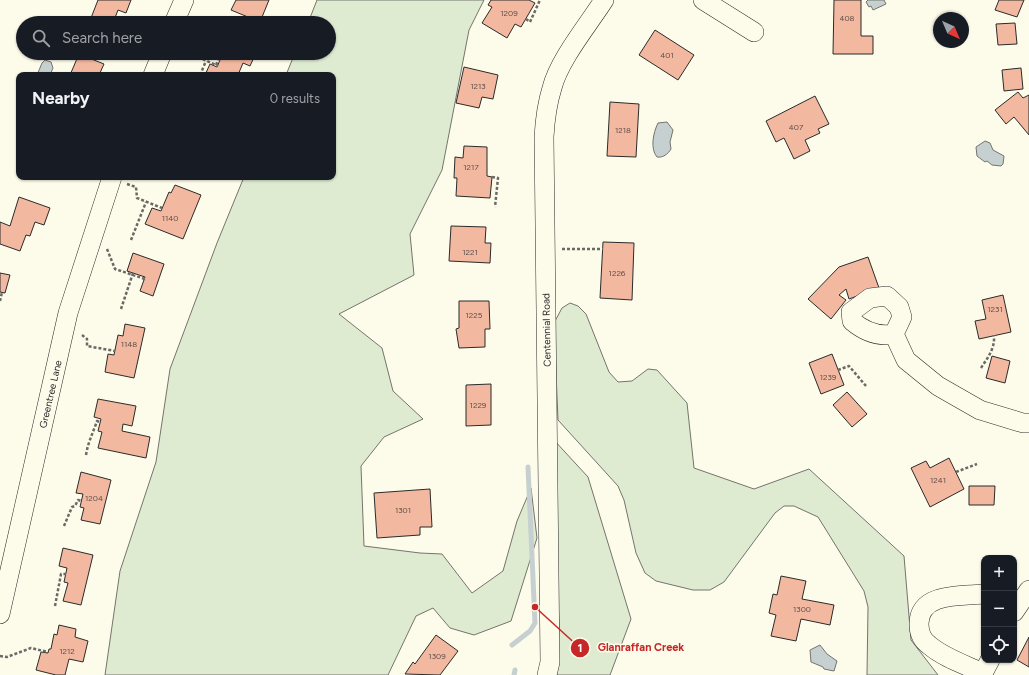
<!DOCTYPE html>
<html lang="en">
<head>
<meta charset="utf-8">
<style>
	body { margin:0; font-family:Figtree,sans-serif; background:#20242c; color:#f1f3f6 }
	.controls { position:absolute; right:12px; bottom:12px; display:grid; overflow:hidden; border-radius:8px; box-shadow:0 1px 3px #0004 }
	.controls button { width:36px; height:36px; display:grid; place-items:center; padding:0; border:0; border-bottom:1px solid #363941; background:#171b24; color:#f1f3f6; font:20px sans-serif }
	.compass { position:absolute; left:933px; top:12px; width:36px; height:36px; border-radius:50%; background:#171b24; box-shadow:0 1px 3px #0004; rotate:136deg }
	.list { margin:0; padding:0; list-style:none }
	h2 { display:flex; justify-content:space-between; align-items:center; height:52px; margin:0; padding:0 16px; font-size:17px }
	h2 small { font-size:13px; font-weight:400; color:#9ea1a6 }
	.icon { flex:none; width:22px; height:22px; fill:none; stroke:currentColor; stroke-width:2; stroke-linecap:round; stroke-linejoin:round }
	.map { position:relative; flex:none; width:1029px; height:675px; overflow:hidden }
	.search { position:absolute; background:#171b24; box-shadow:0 1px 3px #0004; left:16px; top:16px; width:320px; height:44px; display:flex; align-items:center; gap:10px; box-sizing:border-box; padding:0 14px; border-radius:22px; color:#9ea1a6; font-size:15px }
	.panel { position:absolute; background:#171b24; box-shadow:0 1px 3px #0004; left:16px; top:72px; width:320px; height:108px; border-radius:8px }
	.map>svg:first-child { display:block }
</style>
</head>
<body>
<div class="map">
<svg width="1029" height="675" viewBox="0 0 1029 675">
	<rect width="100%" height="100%" fill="#fdfbea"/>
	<!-- green -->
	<path fill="#deebd1" stroke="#74746e" d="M317 0H484L469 30 442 170 410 234 414 275 339 314 382 348 393 391 423 419 384 437 361 466 364 546 420 553 442 554 472 593 503 571 517 521 531 488 537 538 511 621 474 635 450 628 433 608 416 616 388 675H105L120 571 156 462 170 369 217 243 244 177H333V75H286L295 53H329V23H308Z
		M570 303 578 306 586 314 609 372 618 382 632 381 648 369 657 370 687 403 694 468 754 489 809 469 904 556 911 640 938 675H867L868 607 864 591 818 517 794 506H784L775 513 724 582 710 590H693L656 581 645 573 636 553 624 500 618 486 558 420 554 323 562 308Z
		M553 439 588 477 631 619 610 675H556L559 628Z"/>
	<!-- water -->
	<path fill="#c7d0d0" stroke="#74746e" d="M868 0H884L886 4 873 10 871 6 869 7 866 2Z
		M45 60 51 62 53 68 50 75H37L42 63Z
		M667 122 673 130 670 142 671 149C668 154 663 158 657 157 650 149 653 133 658 123Z
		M985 141 990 143 993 150 1004 156 1003 164 1001 166 992 165 987 161 985 162 977 156 976 147Z
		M820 645 827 654 837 661 834 671 824 669 823 667 811 662 810 650Z"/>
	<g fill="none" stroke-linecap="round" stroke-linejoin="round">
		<!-- stream -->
		<path stroke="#c7d0d0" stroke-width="5" d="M512 645 530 631 535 623 528 467
			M514 675 515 670"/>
	</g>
	<!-- building -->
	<path fill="#f2b8a0" stroke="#2b2b2b" d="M98 0H131L126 13 118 10 113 23H89Z
		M236 0H269L260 22 231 10Z
		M491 0H529L535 3 521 27 515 24 507 38 482 23 492 7 488 5Z
		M834 0H861V36H873V54H833Z
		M999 0H1024L1017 17 995 10Z
		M1015 23 1017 44 998 45 996 24Z
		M655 30 694 55 678 80 639 55Z
		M223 53H256L250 66 243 63 238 75H205L210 64 217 67Z
		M79 54 104 64 99 75H70Z
		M464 67 498 75 493 99 482 97 479 108 456 103Z
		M1021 68 1023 89 1004 91 1002 70Z
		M1018 92 1023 98 1029 95V135L1014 117 1006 124 995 110Z
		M815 96 829 124 818 129 820 133 805 140 810 151 794 159 784 138 776 142 766 121Z
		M610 102 639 104 636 157 607 156Z
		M464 146 487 147V176L492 177 490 198 456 196 457 178H454L455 157 463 158Z
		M175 185 201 195 183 239 145 224 152 208 161 211 169 192 171 193Z
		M19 197 50 208 44 225 35 222 30 236 26 235 20 251 0 244V222L10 226Z
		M451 226 486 227 485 243H491L490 263 449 261Z
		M603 242 634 243 632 300 600 298Z
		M133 253 164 264 153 296 140 291 145 277 127 271Z
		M868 257 879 288 849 299 846 289 839 295 846 300 831 319 808 299 839 267Z
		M0 273 10 275 5 293 0 292Z
		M1003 295 1011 332 979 339 975 321 986 319 982 300Z
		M459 301H489L490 329H485V347L459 348 456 329 459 328Z
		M125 324 145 328 134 378 105 372 108 354 114 355 118 335 123 336Z
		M832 354 844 385 821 394 809 363Z
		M992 356 1010 361 1005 383 986 378Z
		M491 384V425L466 426V385Z
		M847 392 867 414 852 427 833 405Z
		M98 399 136 406 132 426 123 424 122 431 150 437 146 458 98 448 102 432 98 431 101 419 94 417Z
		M949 458 964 489 930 507 911 468 926 461 930 468Z
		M81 472 111 480 100 524 81 520 84 508 80 507 83 494 76 493Z
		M969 486H995L994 505H969Z
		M430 489 432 527H420V535L377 538 374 493Z
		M63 548 93 555 81 605 63 601 68 583 64 582 67 568 59 566Z
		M781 576 806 581 802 599 834 605 830 625 801 619 796 641 771 636 776 615 769 613 773 594 777 595Z
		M59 625 76 629 75 637 88 641 83 662 69 659 65 675H56L36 670 41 652 48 653 49 649H51L54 634 57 635Z
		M436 635 458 651 440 675 405 674 413 662 415 664Z
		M1029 637V667L1017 660Z"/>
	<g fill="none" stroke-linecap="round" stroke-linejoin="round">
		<!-- minor casing -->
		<g stroke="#2b2b2b" stroke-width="20">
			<path id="minor" d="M703 0 754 32
				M174 23 184 0
				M153 75 162 53
				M887 296 899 307 902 317 894 334C878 337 865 332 852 321L851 312 870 298Z
				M894 334 906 360 938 386 980 410 1023 423H1029
				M984 594C962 596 919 592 919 624 919 632 922 640 929 645 944 658 966 665 983 673L990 660
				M1014 612 1029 590
				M0 614 68 313 112 177
				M547 675 550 662 544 137C545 120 547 104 552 88 559 60 588 25 604 0"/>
		</g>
		<!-- path -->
		<path stroke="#6a6964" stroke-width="2.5" stroke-dasharray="3 2" stroke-linecap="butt" d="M526 19 530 22 540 0
			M189 53 218 66
			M216 65 221 53
			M200 75 206 61
			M492 177 498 178 495 207
			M127 184 136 187 137 198 162 208
			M131 240 146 202
			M107 249 115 269 145 279
			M562 249H603
			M0 301 2 292
			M121 309 133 273
			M82 335 87 339V346L115 351
			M981 368C988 357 995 349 994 335
			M838 370 849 366 866 386
			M86 455C88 442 93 433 97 421L100 422
			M956 472 977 464
			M64 526 72 507 75 506 78 500 81 501
			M55 606 61 574H66
			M0 656 7 657 31 648 48 652"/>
		<!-- minor -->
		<use href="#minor" stroke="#fdfbea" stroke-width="19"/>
	</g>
	<g text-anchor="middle" stroke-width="3" stroke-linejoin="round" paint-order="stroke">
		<!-- number labels -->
		<g font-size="8" fill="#5d4e48">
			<text x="509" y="16">1209</text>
			<text x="847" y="21">408</text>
			<text x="667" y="58">401</text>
			<text x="478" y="89">1213</text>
			<text x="796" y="130">407</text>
			<text x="623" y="133">1218</text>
			<text x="471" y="170">1217</text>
			<text x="170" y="221">1140</text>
			<text x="470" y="255">1221</text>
			<text x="617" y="276">1226</text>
			<text x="995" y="312">1231</text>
			<text x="474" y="318">1225</text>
			<text x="129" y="347">1148</text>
			<text x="828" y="380">1239</text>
			<text x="478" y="408">1229</text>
			<text x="938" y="483">1241</text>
			<text x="94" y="501">1204</text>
			<text x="403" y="513">1301</text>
			<text x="802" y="612">1300</text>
			<text x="67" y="654">1212</text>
			<text x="437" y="659">1309</text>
		</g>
		<!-- street labels -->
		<g font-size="10" fill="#2b2b2b" stroke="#fdfbea">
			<text transform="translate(546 330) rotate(-91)" y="4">Centennial Road</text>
			<text transform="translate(50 394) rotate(-77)" y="4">Greentree Lane</text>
		</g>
	</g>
	<!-- callouts -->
	<path fill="none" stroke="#c62828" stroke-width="1.5" d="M535 607L580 648"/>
	<g fill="#c62828" stroke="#fdfbea" stroke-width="1.5">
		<circle cx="535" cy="607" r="4"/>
		<circle cx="580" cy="648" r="10"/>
	</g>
	<g font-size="12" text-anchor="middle" font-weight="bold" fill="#fff">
		<text x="580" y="652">1</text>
	</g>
	<g font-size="11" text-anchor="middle" font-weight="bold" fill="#c62828" stroke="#fdfbea" stroke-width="3" stroke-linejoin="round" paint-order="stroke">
		<text x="641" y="651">Glanraffan Creek</text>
	</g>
</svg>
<div class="controls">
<button>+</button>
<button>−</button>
<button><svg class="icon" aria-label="locate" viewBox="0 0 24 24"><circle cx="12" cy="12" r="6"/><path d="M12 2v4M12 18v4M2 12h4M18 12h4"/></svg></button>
</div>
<svg class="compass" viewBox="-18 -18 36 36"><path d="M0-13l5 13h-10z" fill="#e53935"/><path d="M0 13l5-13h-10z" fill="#9ea1a6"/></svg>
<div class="search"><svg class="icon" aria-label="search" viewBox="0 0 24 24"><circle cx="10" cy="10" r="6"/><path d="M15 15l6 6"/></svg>Search here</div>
<section class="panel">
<h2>Nearby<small>0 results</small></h2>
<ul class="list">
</ul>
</section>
</div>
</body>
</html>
